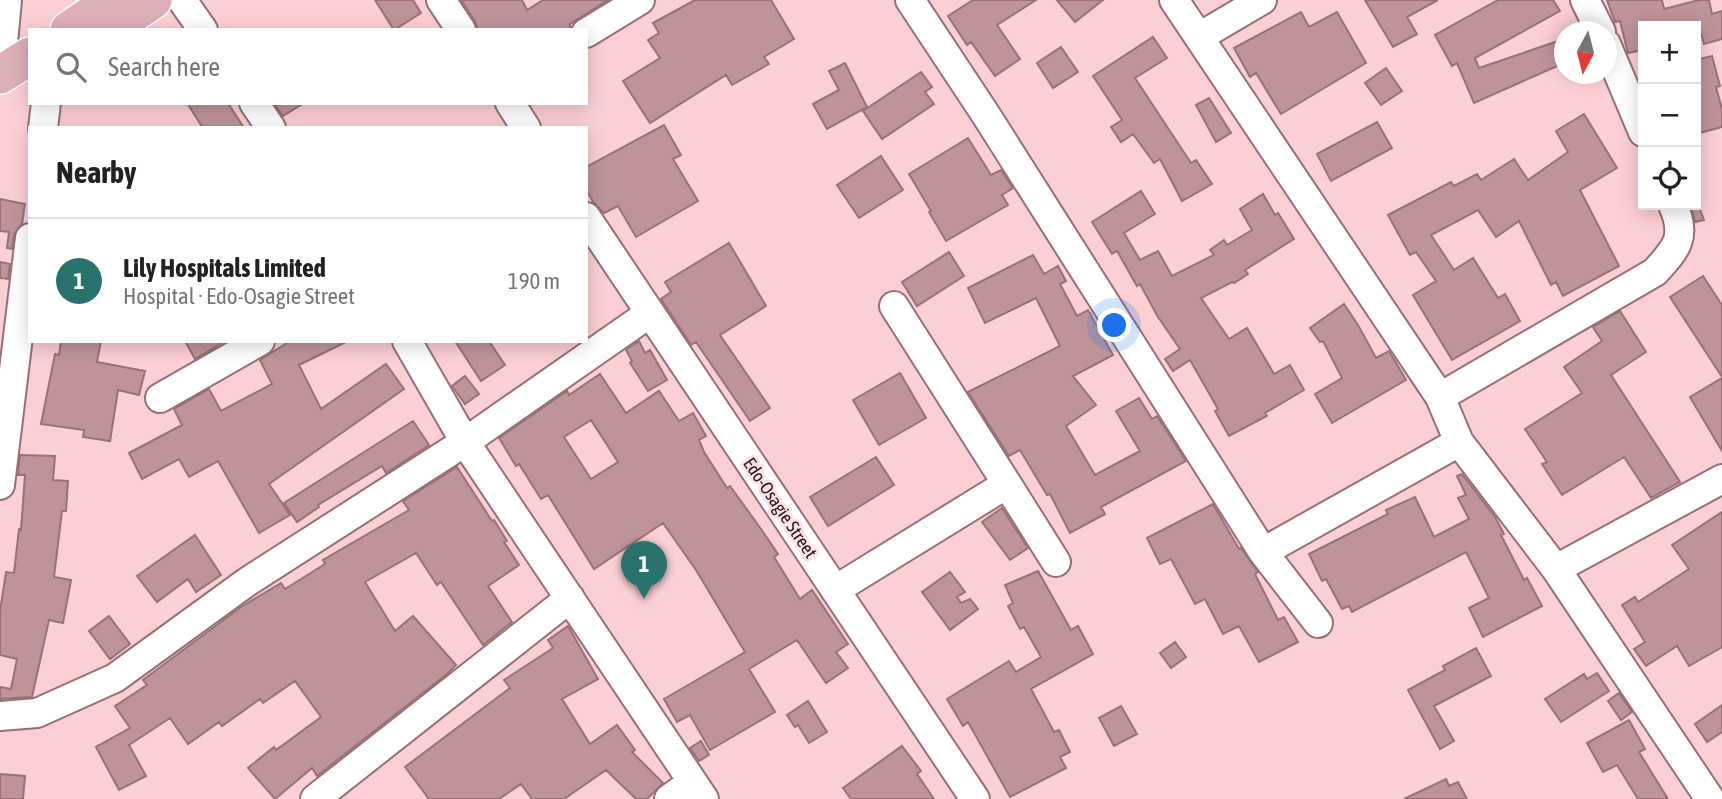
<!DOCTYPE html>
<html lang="en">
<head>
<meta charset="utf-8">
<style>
	body { margin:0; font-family:"Asap Condensed",sans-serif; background:#f2f2f2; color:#222 }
	.controls { position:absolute; right:21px; top:21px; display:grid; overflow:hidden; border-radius:0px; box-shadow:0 4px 18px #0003 }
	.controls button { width:63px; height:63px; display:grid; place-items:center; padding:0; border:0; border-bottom:2px solid #e0e0e0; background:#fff; color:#222; font:35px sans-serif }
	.compass { position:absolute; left:1554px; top:21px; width:63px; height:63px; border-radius:50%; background:#fff; box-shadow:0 4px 18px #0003; rotate:187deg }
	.you { position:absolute; left:1115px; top:326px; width:24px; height:24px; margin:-18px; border:5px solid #fff; border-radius:50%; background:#1a73e8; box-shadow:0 0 0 10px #1a73e833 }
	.badge { display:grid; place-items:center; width:46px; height:46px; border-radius:50%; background:#29736f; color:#fff; font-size:23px; font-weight:700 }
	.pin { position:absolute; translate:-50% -58px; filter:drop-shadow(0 2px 4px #0008) }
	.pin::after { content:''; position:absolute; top:37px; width:24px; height:21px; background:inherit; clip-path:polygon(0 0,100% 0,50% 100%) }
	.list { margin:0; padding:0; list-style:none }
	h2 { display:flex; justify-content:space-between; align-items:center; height:91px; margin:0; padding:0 28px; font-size:30px }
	h2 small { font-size:23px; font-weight:400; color:#767676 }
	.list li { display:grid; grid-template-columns:46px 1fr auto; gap:21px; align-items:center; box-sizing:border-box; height:126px; padding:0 28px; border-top:2px solid #e0e0e0 }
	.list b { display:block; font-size:26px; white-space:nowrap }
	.list p { margin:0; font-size:23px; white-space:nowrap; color:#767676 }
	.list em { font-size:23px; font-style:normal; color:#767676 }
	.icon { flex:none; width:38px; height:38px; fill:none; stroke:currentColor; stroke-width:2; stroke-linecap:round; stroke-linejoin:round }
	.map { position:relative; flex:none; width:1722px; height:799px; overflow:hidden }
	.search { position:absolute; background:#fff; box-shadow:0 4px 18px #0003; left:28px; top:28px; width:560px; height:77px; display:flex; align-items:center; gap:18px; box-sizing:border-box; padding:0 24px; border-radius:0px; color:#767676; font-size:26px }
	.panel { position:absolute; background:#fff; box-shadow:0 4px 18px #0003; left:28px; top:126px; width:560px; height:217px; border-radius:0px }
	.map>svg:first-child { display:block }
</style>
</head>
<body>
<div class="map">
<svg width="1722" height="799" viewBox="0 0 1722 799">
	<rect width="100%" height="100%" fill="#fccfd4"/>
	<!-- building -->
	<path fill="#be9499" stroke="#997176" stroke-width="2" fill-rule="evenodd" d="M375 0H413L421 13 394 30Z
		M461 0H522L527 10 543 0H608L570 24V30H478L475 21Z
		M695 0H771L794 39 764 57 769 64 732 85 726 75 650 123 623 81 660 58 648 40 659 33 653 23Z
		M973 0H1036L997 25 1020 59 995 76 971 42 967 45 948 16Z
		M1057 0H1103L1075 22Z
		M1365 0H1438L1407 17 1417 34 1393 47Z
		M1498 0H1553L1560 11 1475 58 1479 68 1564 39V63L1474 103 1457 63 1452 66 1435 35Z
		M1607 0H1662L1664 9 1699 0H1709L1712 14 1722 11V39L1704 44 1699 26H1643V50L1628 53 1620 21 1615 22Z
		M1301 12 1309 27 1337 12 1366 63 1281 114 1256 73 1250 77 1234 48Z
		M1153 37 1167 58 1135 78 1191 163 1196 160 1212 184 1182 201 1160 159 1154 163 1133 134 1121 142 1111 127 1122 120 1093 76Z
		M1061 47 1078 72 1053 88 1037 63Z
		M1712 56 1720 86 1716 87 1722 109V127L1696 134V60Z
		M845 63 867 107 827 129 813 104 839 90 829 71Z
		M1386 68 1402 91 1381 105 1365 83Z
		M921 72 932 87 925 92 934 104 882 139 863 111Z
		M1209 98 1231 133 1216 142 1196 105Z
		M187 103H228L244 128H203Z
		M274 103H304L283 116Z
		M1584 114 1617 168 1580 190 1619 266 1563 296 1556 282 1551 285 1519 221 1496 237 1478 210 1431 235 1454 270 1473 258 1498 298 1505 294 1520 321 1452 360 1413 295 1436 281 1416 252 1410 255 1388 215 1451 182 1454 186 1477 174 1481 180 1514 159 1528 180 1568 152 1556 131Z
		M1377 122 1392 148 1331 181 1317 154Z
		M664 125 681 155 673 159 698 201 636 237 618 206 604 213 593 202 586 189V167Z
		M968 138 991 175 1001 170 1013 188 1002 195 1008 205 946 241 929 212 931 211 909 174Z
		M881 156 903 190 859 218 837 185Z
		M1141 191 1155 214 1124 233 1140 260 1158 251 1172 276 1214 255 1210 250 1224 240 1227 245 1252 230 1240 209 1263 194 1275 215 1278 213 1294 239 1245 270 1248 274 1234 283 1232 282 1201 298 1229 339 1247 328 1274 374 1290 365 1304 390 1265 413 1267 416 1229 436 1215 411 1218 409 1190 360 1173 371 1165 359 1180 349 1158 317 1140 284 1137 286 1117 251 1112 254 1092 222Z
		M0 199 25 204 22 224 14 235 12 249 7 248 9 232 0 231Z
		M1698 204 1704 220 1695 222 1691 206Z
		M729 243 766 306 720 335 770 408 750 421 696 342 691 345 661 299 671 292 665 282Z
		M949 252 964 276 917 306 902 282Z
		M1033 255 1044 274 1058 266 1066 281 1060 284 1077 316 1088 310 1113 355 1073 376 1096 405 1066 426 1095 475 1140 451 1116 411 1139 398 1152 419 1157 416 1186 461 1101 507 1105 514 1070 533 1050 494 1047 495 1020 450 1009 456 968 392 1060 346 1036 298 985 323 968 288Z
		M0 262 10 264 8 279 0 278Z
		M1703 276 1722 305V377L1670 297Z
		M1344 304 1358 325 1376 358 1389 351 1406 380 1332 423 1315 394 1342 378 1323 341 1320 342 1310 328Z
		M1620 311 1646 352 1611 375 1680 482 1651 498 1624 457 1562 495 1542 464 1547 462 1525 429 1582 393 1564 367 1602 341 1593 327Z
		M61 341H101L97 362 145 371 139 395 118 390 110 441 83 437 84 430 41 424 55 354 59 355Z
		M185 341H225L195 359Z
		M290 341H348L299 365 321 409 386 364 404 389 269 484 290 515 259 533 218 461 189 477 179 459 142 479 129 453 182 425 174 409 209 389 221 411 272 384 260 360Z
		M455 341H489L505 365 481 381Z
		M639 341 645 353 650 350 667 380 648 391 630 363 632 361 626 350Z
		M900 373 926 418 879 445 853 400Z
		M600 374 626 413 659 391 679 421 693 413 706 436 699 440 704 452 727 488 730 486 761 529 778 554 774 557 800 599 812 590 848 644 836 652 848 668 826 683 797 640 749 669 775 712 710 750 690 715 677 722 664 699 745 652 696 570 663 523 594 569 548 495 541 499 519 464 516 466 499 438 567 391 569 395ZM591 420 618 462 591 479 564 437Z
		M465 376 479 394 465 404 452 386Z
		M1722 378V451L1690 397Z
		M413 421 429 445 386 473 382 466 318 505 319 507 297 522 284 503Z
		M20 455 55 456 53 480 68 481 66 511H62L54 577 71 580 63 623 49 620 32 697 0 699V687L11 689 17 659 0 655V611L6 572 14 573 19 529 21 530 25 475H18Z
		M876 457 894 485 828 526 810 497Z
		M457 467 492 521 494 520 507 541 504 542 519 565 488 586 512 622 483 645 441 582 437 585 416 553 365 582 395 631 413 616 456 665 447 674 317 776 312 768 275 799 248 768 274 747 276 750 321 717 295 681 263 703 260 699 222 726 219 722 188 744 170 718 129 745 146 776 119 790 96 747 130 728 115 706 147 685 143 680 241 607 281 583 285 589 325 564 323 560 409 510 403 501Z
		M1462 474 1495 517 1504 534 1501 535 1524 580 1527 578 1542 606 1483 637 1469 608 1489 598 1466 552 1352 612 1349 606 1342 609 1326 579 1322 581 1309 554 1388 514 1386 510 1415 497 1434 537 1469 519 1458 498 1466 495 1457 476Z
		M1213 504 1239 549 1241 548 1258 572 1255 574 1278 620 1284 617 1298 642 1259 662 1239 626 1223 634 1205 599 1195 604 1171 559 1160 564 1147 538Z
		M1002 508 1028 548 1010 560 982 522Z
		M1722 512V647L1689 666 1677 646 1646 666 1634 649 1645 642 1622 605 1635 597 1638 602 1689 569 1672 545Z
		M195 535 221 575 196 592 188 579 157 602 137 576Z
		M1038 571 1071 630 1078 626 1093 654 1031 689 1054 732 1059 730 1070 752 1060 757 1066 768 1010 797 968 722 963 726 947 699 1009 661 1016 672 1041 657 1024 627 1020 629 1008 606 1013 603 1005 585Z
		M950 572 965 592 957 597 961 603 970 599 978 609 950 630 922 592Z
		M109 616 130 644 110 659 89 631Z
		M568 626 598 679 562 699 590 744 617 725 635 750 632 752 663 783 647 799H636L606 770 564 799H532L521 784 499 799H429L405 767 510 688 504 680 553 648 548 640Z
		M1175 642 1186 657 1171 668 1160 653Z
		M1476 648 1491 676 1434 706 1454 741 1440 749 1408 690 1445 670 1443 666Z
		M1597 673 1609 691 1561 722 1545 699 1584 674 1587 679Z
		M1619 693 1632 712 1621 720 1608 701Z
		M808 701 827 732 809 743 798 725 795 727 787 715Z
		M1722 705V732L1707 742 1695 724Z
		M1121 706 1137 734 1114 746 1099 718Z
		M1629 720 1645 749 1639 752 1668 799H1638L1617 765 1603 772 1587 743Z
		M701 741 709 755 699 761 690 748Z
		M902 746 921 771 917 774 934 799H851L843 788Z
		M0 774 25 776 23 799H0Z
		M1446 779 1449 786 1458 782 1467 799H1404Z"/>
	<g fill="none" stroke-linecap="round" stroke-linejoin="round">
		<!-- minor casing -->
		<g stroke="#976f74" stroke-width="32">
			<path id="minor" d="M182 0 203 30
				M441 0 461 30
				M910 0 986 115 1263 552 1459 442
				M1174 0 1440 397 1459 442 1556 569 1710 799
				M1585 0 1601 32
				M586 33 640 0
				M1199 37 1262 0
				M1606 44 1643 132
				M0 75 7 0
				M254 103 271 128
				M510 103 526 128
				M43 128 46 103
				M586 217 975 799
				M894 306 1007 484
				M407 341 465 442 704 799
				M1440 397 1655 272C1677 248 1687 237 1673 205
				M160 398 260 341
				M0 485 30 238
				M1263 552 1318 623
				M1556 569 1722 479
				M835 590 1007 484 1056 562
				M0 716 37 713 115 678 247 582 465 442 650 313
				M315 799 570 598
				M669 799 692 782"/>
		</g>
		<!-- major casing -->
		<g stroke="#fff" stroke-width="40">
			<path id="major" d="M69 30 113 0
				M108 30 153 0
				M0 75 30 56"/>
		</g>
		<!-- minor -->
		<use href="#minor" stroke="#fff" stroke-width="28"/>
		<!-- major -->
		<use href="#major" stroke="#ddafb6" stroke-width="37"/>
	</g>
	<g text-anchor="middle" stroke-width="6" stroke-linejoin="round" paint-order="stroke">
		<!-- street labels -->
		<g font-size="18" fill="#271719" stroke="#fde2e4">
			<text transform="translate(780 508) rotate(56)" y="6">Edo-Osagie Street</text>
		</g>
	</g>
</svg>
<div class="controls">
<button>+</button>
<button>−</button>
<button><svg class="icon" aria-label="locate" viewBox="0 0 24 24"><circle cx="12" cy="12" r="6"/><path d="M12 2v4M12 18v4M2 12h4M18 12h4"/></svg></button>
</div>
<svg class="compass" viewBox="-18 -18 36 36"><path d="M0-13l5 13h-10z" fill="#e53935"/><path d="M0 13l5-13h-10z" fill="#767676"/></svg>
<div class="you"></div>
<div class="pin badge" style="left:644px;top:599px">1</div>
<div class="search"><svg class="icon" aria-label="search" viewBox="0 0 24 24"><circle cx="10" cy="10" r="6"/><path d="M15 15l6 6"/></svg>Search here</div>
<section class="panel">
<h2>Nearby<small></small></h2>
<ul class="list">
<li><span class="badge">1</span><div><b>Lily Hospitals Limited</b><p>Hospital · Edo-Osagie Street</p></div><em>190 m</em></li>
</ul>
</section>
</div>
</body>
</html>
